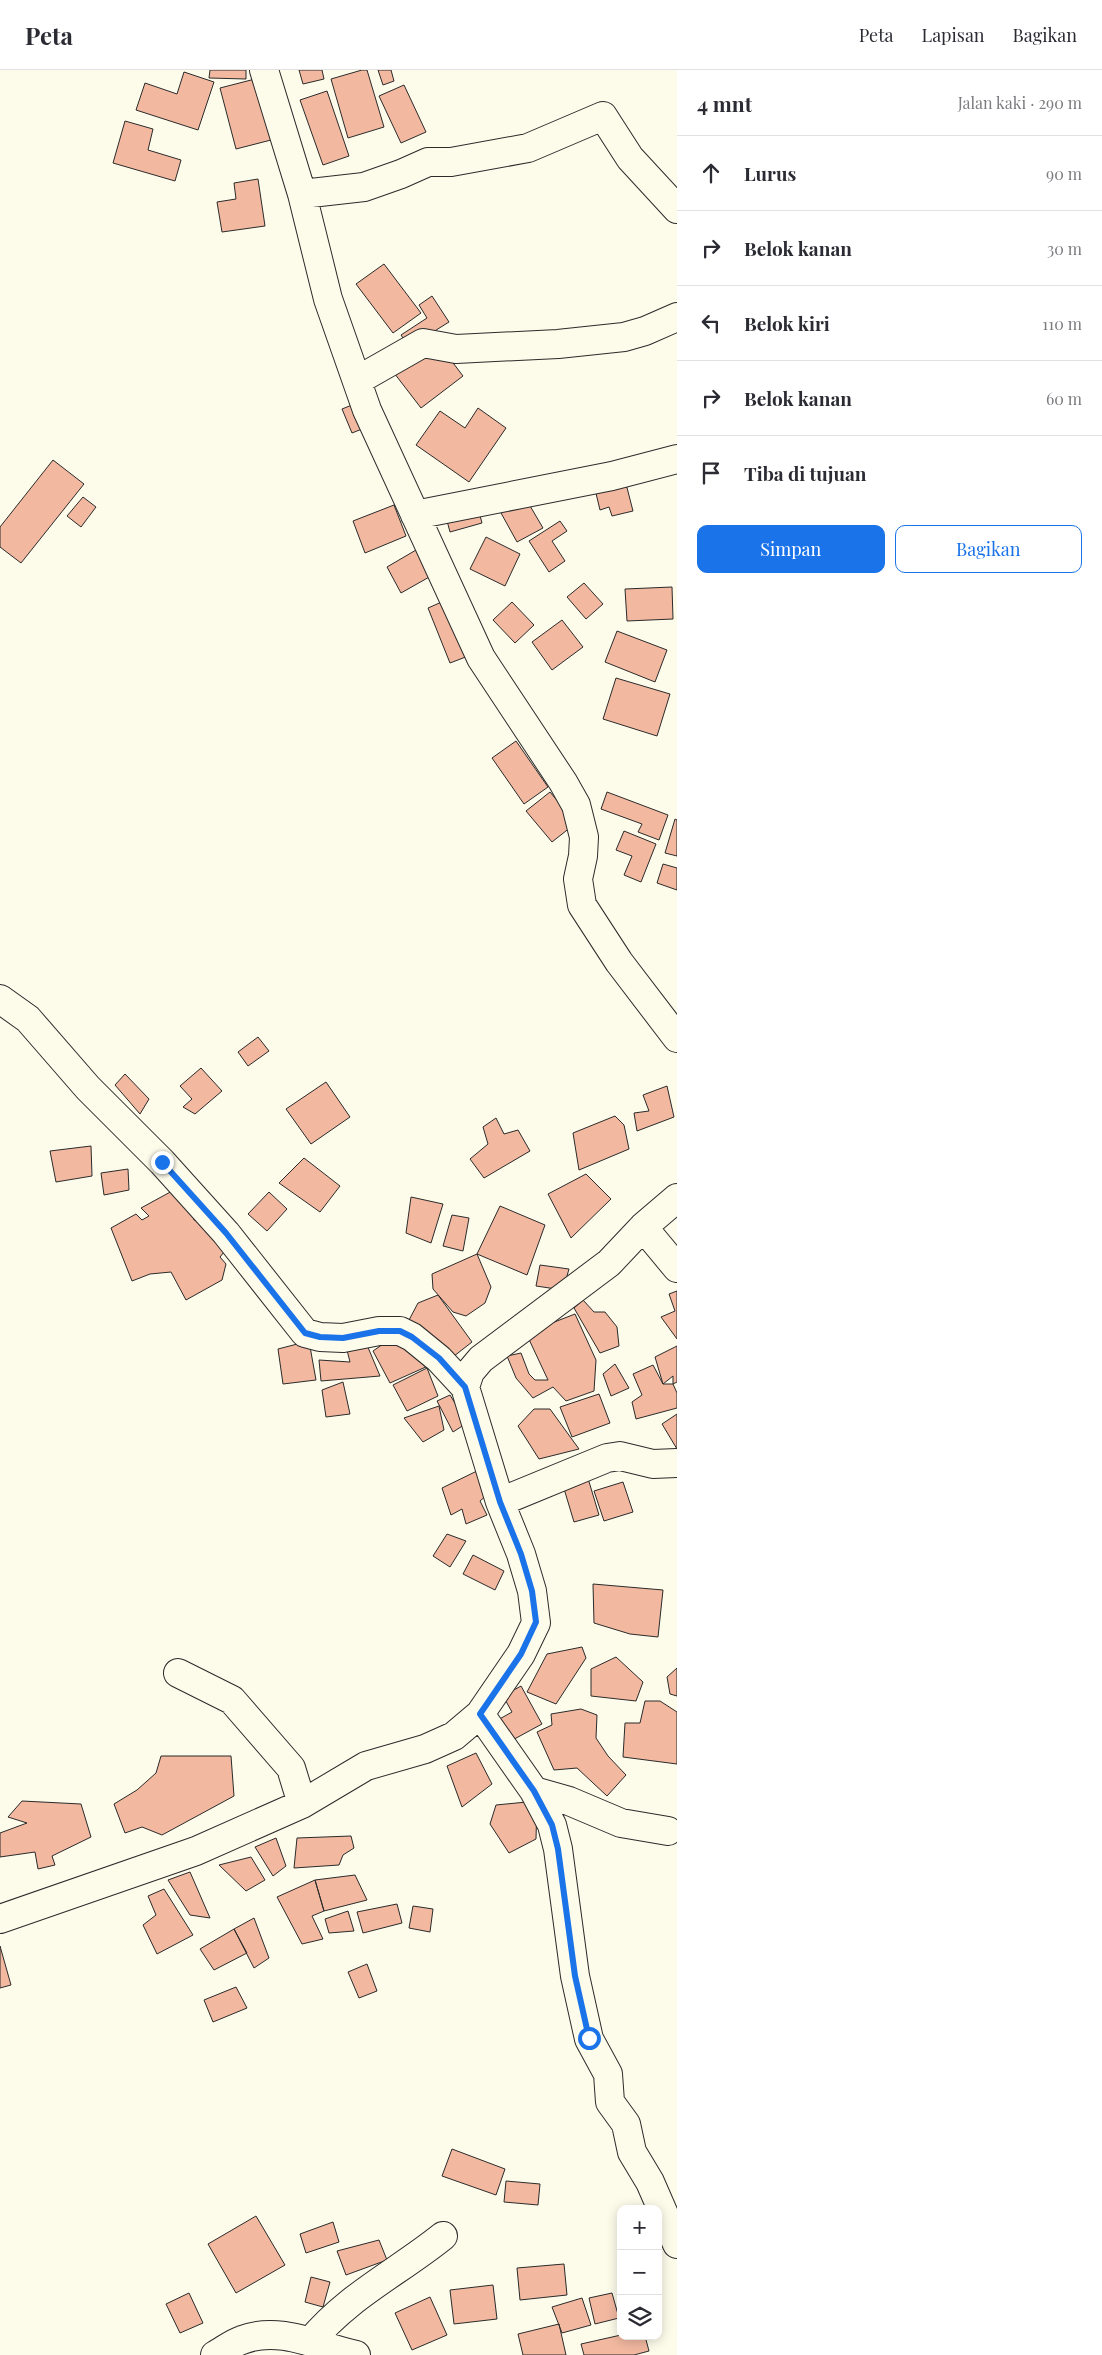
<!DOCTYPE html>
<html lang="id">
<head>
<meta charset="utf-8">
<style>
	body { margin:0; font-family:"Playfair Display",serif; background:#f2f2f3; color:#2b2b33 }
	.controls { position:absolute; right:15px; bottom:15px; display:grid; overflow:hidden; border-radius:10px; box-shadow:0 2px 12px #0003 }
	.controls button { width:45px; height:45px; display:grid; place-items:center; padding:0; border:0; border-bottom:1px solid #e1e1e2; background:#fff; color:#2b2b33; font:25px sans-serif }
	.stop { position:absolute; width:15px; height:15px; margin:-11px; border:4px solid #1a73e8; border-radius:50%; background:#fff }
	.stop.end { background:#1a73e8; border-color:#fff; box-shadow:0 1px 5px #0008 }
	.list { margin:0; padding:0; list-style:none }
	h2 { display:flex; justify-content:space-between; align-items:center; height:65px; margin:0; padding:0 20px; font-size:21px }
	h2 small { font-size:16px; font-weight:400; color:#7c7c81 }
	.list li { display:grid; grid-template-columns:32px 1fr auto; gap:15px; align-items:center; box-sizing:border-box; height:75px; padding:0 20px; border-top:1px solid #e1e1e2 }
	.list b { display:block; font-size:19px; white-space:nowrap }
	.list em { font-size:16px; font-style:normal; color:#7c7c81 }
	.actions { display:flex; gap:10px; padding:15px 20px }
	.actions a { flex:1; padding:11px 0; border:1px solid #1a73e8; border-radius:10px; text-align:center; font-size:18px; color:#1a73e8 }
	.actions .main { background:#1a73e8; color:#fff }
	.icon { flex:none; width:28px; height:28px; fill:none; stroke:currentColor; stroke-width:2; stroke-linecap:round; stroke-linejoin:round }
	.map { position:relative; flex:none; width:677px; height:2285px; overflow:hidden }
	header { display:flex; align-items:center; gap:30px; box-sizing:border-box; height:70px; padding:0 25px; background:#fff; border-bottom:1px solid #e1e1e2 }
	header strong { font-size:24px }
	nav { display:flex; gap:28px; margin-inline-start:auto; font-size:18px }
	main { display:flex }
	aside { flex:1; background:#fff }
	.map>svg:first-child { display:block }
</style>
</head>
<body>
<header>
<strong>Peta</strong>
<nav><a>Peta</a><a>Lapisan</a><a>Bagikan</a></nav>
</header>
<main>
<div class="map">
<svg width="677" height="2285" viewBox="0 0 677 2285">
	<rect width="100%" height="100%" fill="#fdfbea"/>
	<!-- building -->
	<path fill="#f2b8a0" stroke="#2b2b2b" d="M210 0H246V9L209 8Z
		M299 0H322L324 9 303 14Z
		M362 0H367L384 57 348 68 331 9Z
		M378 0H391L394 11 383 15Z
		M184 2 214 12 198 60 136 40 145 13 177 24Z
		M255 9 271 70 236 79 220 18Z
		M404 15 426 62 401 73 379 26Z
		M327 21 349 86 323 95 300 30Z
		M125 51 153 59 148 80 181 90 175 111 113 93Z
		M258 109 265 156 222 162 217 132 236 129 234 113Z
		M384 194 421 243 393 263 356 214Z
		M432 226 449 252 409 277 401 265 427 248 419 235Z
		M441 277 463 306 421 338 391 299Z
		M362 331 372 355 352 363 342 339Z
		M478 338 506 358 469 412 416 375 440 341 465 358Z
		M53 390 84 414 21 493 0 477V457Z
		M624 406 633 441 612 446 609 437 600 440 594 415Z
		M83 427 96 437 81 457 67 446Z
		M526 429 543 458 517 472 501 443Z
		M394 435 406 466 365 483 353 451Z
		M478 438 482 453 450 462 446 447Z
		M560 451 567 461 552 471 565 491 549 502 529 471Z
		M486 467 520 484 505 516 470 499Z
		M416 480 431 506 401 523 387 497Z
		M584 513 603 534 586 549 567 527Z
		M672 517 673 549 627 551 625 519Z
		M453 527 476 583 450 593 428 538Z
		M512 532 534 555 515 573 493 550Z
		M562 550 583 577 552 600 532 572Z
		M617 561 667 580 655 612 605 592Z
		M616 608 670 624 657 666 603 649Z
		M516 671 548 717 524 734 492 688Z
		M550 722 576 753 552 772 526 741Z
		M607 722 668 745 659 770 638 762 642 754 601 739Z
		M675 749 677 750V786L665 783Z
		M624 761 656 774 641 812 624 805 632 786 616 780Z
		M663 794 677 798V820L657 813Z
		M258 967 269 981 248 996 238 982Z
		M201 998 222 1021 195 1044 183 1037 192 1029 180 1016Z
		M125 1004 149 1029 140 1044 115 1015Z
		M326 1012 350 1047 311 1074 286 1039Z
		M667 1016 674 1047 637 1061 634 1043 649 1041 643 1025Z
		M615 1046 624 1055 629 1079 579 1100 573 1063Z
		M496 1048 504 1064 518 1060 530 1081 484 1108 470 1089 488 1074 483 1057Z
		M91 1076 92 1106 56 1112 50 1081Z
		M304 1088 340 1116 320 1142 279 1113Z
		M128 1099 129 1120 104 1125 101 1103Z
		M586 1104 611 1129 571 1168 548 1124Z
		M174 1120 192 1142 194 1150 209 1153 228 1177 220 1187 226 1194 222 1210 186 1230 171 1202 150 1204 132 1211 111 1158 136 1144 142 1150 149 1146 141 1138Z
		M269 1122 287 1139 267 1161 248 1144Z
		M411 1127 443 1134 431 1173 406 1163Z
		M500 1136 545 1155 527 1205 477 1184Z
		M452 1145 469 1148 463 1181 443 1176Z
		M477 1184 491 1217 485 1233 466 1246 453 1242 433 1219 432 1204Z
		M540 1195 569 1199 563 1220 536 1216Z
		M677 1221V1269L661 1247 675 1241 669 1224Z
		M438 1225 472 1272 449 1290 409 1250 418 1233Z
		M583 1230 594 1242H605L617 1257 619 1276 600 1283 574 1238Z
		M575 1244 596 1290 594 1321 566 1331 553 1317 533 1328 516 1308 507 1286 521 1283 529 1304 535 1310H548L526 1263Z
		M408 1268 428 1296 390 1313 373 1281 383 1274Z
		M309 1271 316 1310 283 1314 278 1279Z
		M367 1275 380 1306 321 1311 319 1290 350 1292 346 1276Z
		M677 1276V1312L673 1314V1306L663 1314 655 1287Z
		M615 1294 629 1318 611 1326 603 1304Z
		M653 1295 663 1314H673L677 1323V1338L636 1349 632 1332 642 1325 633 1304Z
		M427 1298 438 1326 407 1341 393 1315Z
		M343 1312 350 1344 326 1347 322 1320Z
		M599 1324 610 1353 572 1367 560 1337Z
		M450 1325 467 1353 453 1362 437 1331Z
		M439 1336 444 1360 423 1372 404 1348Z
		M534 1339H550L579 1379 539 1389 518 1356Z
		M677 1344V1379L662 1354Z
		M479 1400 487 1425 480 1431 487 1445 466 1454 462 1439 451 1445 442 1418Z
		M587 1405 599 1445 574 1452 562 1412Z
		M623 1412 633 1442 604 1451 594 1421Z
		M447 1464 466 1471 450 1497 433 1486Z
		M473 1485 504 1501 495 1520 463 1504Z
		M593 1514 663 1520 658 1567 630 1564 594 1553Z
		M582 1577 586 1588 556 1634 527 1622 547 1584Z
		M616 1587 643 1612 636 1631 591 1626V1599Z
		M677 1598V1626L670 1624 667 1607Z
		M521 1616 542 1654 507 1673 496 1651 512 1642 503 1626Z
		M645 1631H660L677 1642V1694L623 1687 625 1653H640Z
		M581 1639 597 1645 596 1668 608 1686 626 1705 607 1726 577 1698 554 1700 537 1662 552 1655 551 1644Z
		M476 1683 492 1714 462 1737 447 1696Z
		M161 1686H231L234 1726 162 1765 142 1757 125 1763 114 1734 137 1720 156 1703Z
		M22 1731 81 1734 91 1767 52 1786 55 1795 38 1799 35 1782 0 1787V1763L27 1753 8 1747Z
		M537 1731 536 1769 509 1783 490 1754 496 1735Z
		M351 1766 354 1778 343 1785 339 1795 294 1798 297 1768Z
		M276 1768 286 1796 273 1806 255 1777Z
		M251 1787 265 1810 246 1821 219 1795Z
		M190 1802 210 1848 190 1845 168 1810Z
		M355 1805 367 1830 324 1841 315 1810Z
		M315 1810 324 1841 312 1846 323 1869 302 1874 277 1827Z
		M164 1819 193 1865 157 1884 143 1855 156 1845 148 1826Z
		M397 1834 402 1853 363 1863 357 1842Z
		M413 1836 433 1839 430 1862 409 1858Z
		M348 1841 354 1861 329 1863 325 1849Z
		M254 1848 269 1888 254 1898 234 1859Z
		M234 1859 247 1883 214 1900 200 1879Z
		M0 1876 11 1915 0 1918Z
		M367 1894 377 1921 359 1928 348 1902Z
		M236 1917 247 1938 213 1952 204 1930Z
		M452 2079 505 2099 496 2125 442 2106Z
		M506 2111 540 2114 538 2135 504 2132Z
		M256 2146 285 2195 236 2223 208 2174Z
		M333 2152 339 2172 306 2183 300 2164Z
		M379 2170 387 2190 346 2205 337 2181Z
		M564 2194 567 2225 520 2230 517 2198Z
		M311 2207 330 2212 323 2237 305 2232Z
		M493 2215 497 2249 454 2254 450 2220Z
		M189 2223 203 2253 180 2263 166 2234Z
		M612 2223 619 2248 595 2254 589 2228Z
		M430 2227 447 2265 412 2280 395 2243Z
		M582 2228 591 2255 562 2263 552 2237Z
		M559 2254 566 2285H523L518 2264Z
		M621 2265 645 2266 649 2281 634 2285H584L581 2274Z"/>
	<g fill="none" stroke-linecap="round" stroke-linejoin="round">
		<!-- minor casing -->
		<g stroke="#2b2b2b" stroke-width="30">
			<path id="minor" d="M264 0 302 124 328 229 367 340 481 588 563 712 576 735 584 767 583 786 578 809 582 835 619 892 677 968
				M302 124 364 117 401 104 428 92H451L528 78 603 46 630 88 677 139
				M358 310 423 273 456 279 558 274 624 267 645 261 677 247
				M415 445 612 406 677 389
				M0 929 28 949 88 1018 162 1092 226 1163 305 1263 320 1267 343 1268 379 1261H400L412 1267 439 1289 465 1317 500 1432 521 1484 532 1521 536 1553 521 1584 480 1644 454 1666 425 1679 366 1696 302 1734 196 1781 0 1849
				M643 1157 677 1198
				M465 1317 470 1302 481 1289 609 1193 643 1157 677 1128
				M500 1432 607 1388 620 1386 653 1394 677 1393
				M178 1603 232 1630 291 1698 302 1734
				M480 1644 534 1721 552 1755 558 1779 575 1906 589 1969 608 2004 610 2032 626 2054 632 2082 650 2112 677 2174
				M534 1721 569 1731 621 1753 668 1761
				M310 2272C349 2225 397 2203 443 2166
				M215 2285C224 2280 233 2273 242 2270 280 2255 319 2277 356 2285"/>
		</g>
		<!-- minor -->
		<use href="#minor" stroke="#fdfbea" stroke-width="28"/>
	</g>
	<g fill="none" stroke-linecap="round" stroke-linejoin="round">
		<!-- route -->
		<path stroke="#1a73e8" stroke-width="6" d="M162 1092 226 1163 305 1263 320 1267 343 1268 379 1261H400L412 1267 439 1288 465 1317 500 1432 521 1484 532 1521 536 1552 521 1584 480 1644 534 1721 552 1755 558 1779 575 1906 589 1968"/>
	</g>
</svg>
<div class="controls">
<button>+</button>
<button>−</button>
<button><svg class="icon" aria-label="layers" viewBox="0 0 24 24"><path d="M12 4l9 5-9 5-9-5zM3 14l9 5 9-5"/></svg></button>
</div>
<div class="stop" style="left:589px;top:1968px"></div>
<div class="stop end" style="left:162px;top:1092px"></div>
</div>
<aside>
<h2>4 mnt<small>Jalan kaki · 290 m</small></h2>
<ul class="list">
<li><svg class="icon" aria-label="ahead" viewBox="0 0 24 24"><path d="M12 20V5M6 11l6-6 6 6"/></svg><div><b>Lurus</b></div><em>90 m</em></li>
<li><svg class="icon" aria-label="right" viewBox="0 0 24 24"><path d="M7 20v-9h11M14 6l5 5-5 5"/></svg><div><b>Belok kanan</b></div><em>30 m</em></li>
<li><svg class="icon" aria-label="left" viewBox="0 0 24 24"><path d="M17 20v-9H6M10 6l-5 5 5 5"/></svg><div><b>Belok kiri</b></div><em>110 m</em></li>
<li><svg class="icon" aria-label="right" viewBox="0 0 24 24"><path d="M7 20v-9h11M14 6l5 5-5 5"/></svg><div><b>Belok kanan</b></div><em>60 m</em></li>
<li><svg class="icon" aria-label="arrive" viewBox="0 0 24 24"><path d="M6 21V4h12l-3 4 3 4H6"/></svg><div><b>Tiba di tujuan</b></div></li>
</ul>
<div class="actions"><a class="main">Simpan</a><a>Bagikan</a></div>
</aside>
</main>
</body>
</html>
